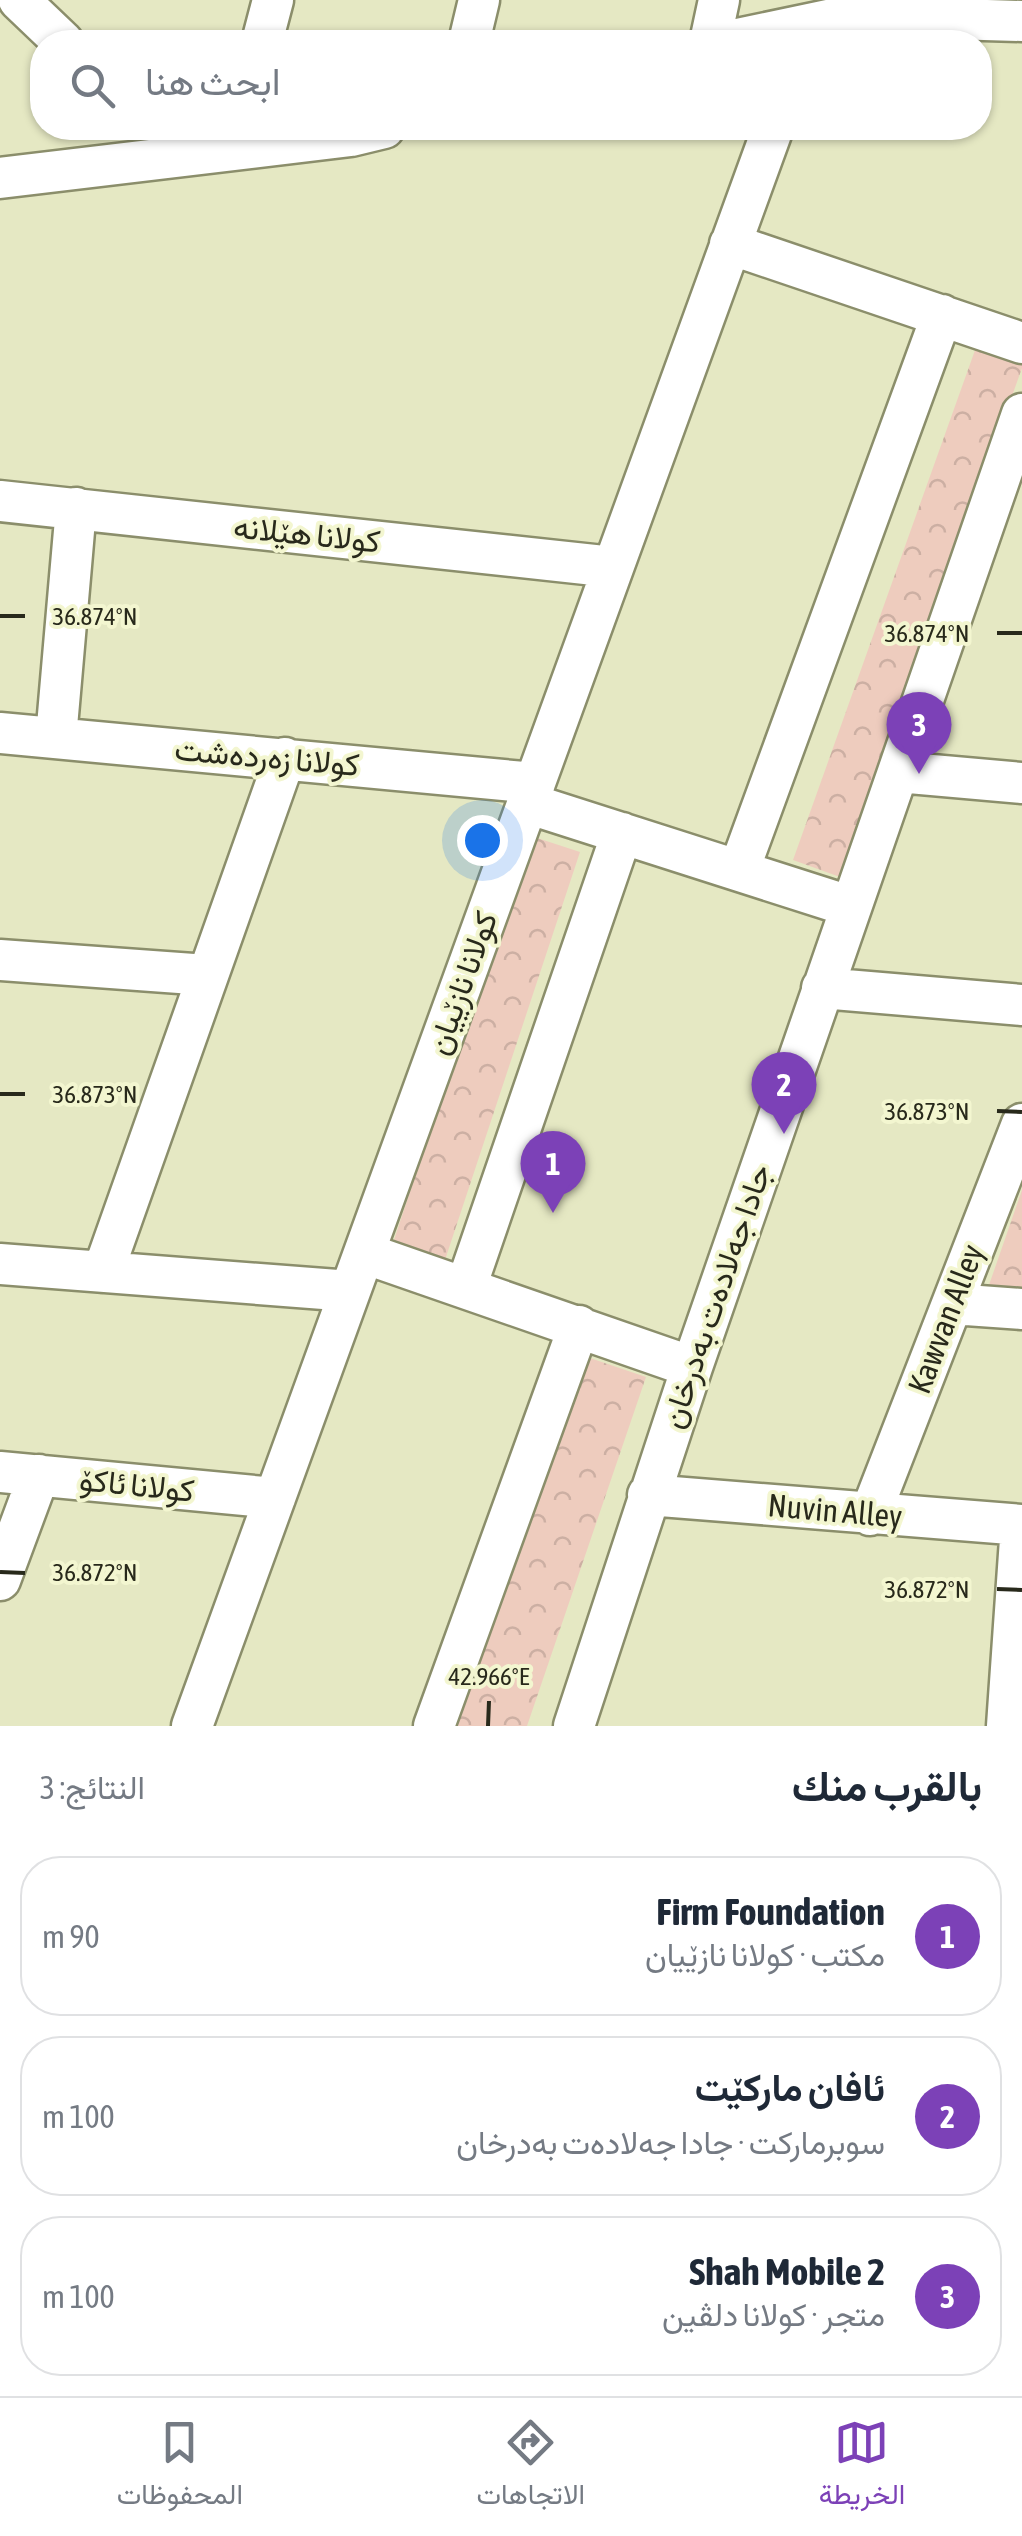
<!DOCTYPE html>
<html lang="ar">
<head>
<meta charset="utf-8">
<style>
	body { margin:0; font-family:"Asap Condensed",Vazirmatn,sans-serif; background:#f2f2f3; color:#1f2937; direction:rtl }
	.you { position:absolute; left:482px; top:840px; width:35px; height:35px; margin:-25px; border:8px solid #fff; border-radius:50%; background:#1a73e8; box-shadow:0 0 0 15px #1a73e833 }
	.badge { display:grid; place-items:center; width:65px; height:65px; border-radius:50%; background:#7c41b7; color:#fff; font-size:32px; font-weight:700 }
	.pin { position:absolute; translate:-50% -82px; filter:drop-shadow(0 2px 5px #0008) }
	.pin::after { content:''; position:absolute; top:52px; width:35px; height:30px; background:inherit; clip-path:polygon(0 0,100% 0,50% 100%) }
	.list { margin:0; padding:0; list-style:none }
	h2 { display:flex; justify-content:space-between; align-items:center; height:130px; margin:0; padding:0 40px; font-size:42px }
	h2 small { font-size:32px; font-weight:400; color:#747a83 }
	.list li { display:grid; grid-template-columns:65px 1fr auto; gap:30px; align-items:center; box-sizing:border-box; height:160px; margin:0 20px 20px; padding:0 20px; border:2px solid #e0e1e3; border-radius:40px }
	.list b { display:block; font-size:38px; white-space:nowrap }
	.list p { margin:0; font-size:32px; white-space:nowrap; color:#747a83 }
	.list em { font-size:32px; font-style:normal; color:#747a83 }
	.icon { flex:none; width:55px; height:55px; fill:none; stroke:currentColor; stroke-width:2; stroke-linecap:round; stroke-linejoin:round }
	.map { position:relative; flex:none; width:1022px; height:1726px; overflow:hidden; direction:ltr }
	.search { position:absolute; background:#fff; box-shadow:0 2px 8px #0004; left:30px; right:30px; top:30px; height:110px; display:flex; align-items:center; gap:25px; box-sizing:border-box; padding:0 35px; border-radius:40px; color:#747a83; font-size:38px }
	.sheet { height:670px; background:#fff }
	nav { display:flex; justify-content:space-around; align-items:center; box-sizing:border-box; height:140px; border-top:2px solid #e0e1e3; background:#fff; font-size:28px; color:#747a83 }
	nav a { display:grid; justify-items:center; gap:5px }
	nav .on { color:#7c41b7 }
	.map>svg:first-child { display:block }
</style>
</head>
<body>
<div class="map">
<svg width="1022" height="1726" viewBox="0 0 1022 1726">
	<defs>
		<pattern id="park-crowns" width="20" height="18" patternUnits="userSpaceOnUse" patternTransform="scale(2.5)"><rect width="20" height="18" fill="#eeccbe"/><path d="M2 6a3 3 0 1 1 6 0M12 15a3 3 0 1 1 6 0" fill="none" stroke="#ccafa3"/></pattern>
	</defs>
	<rect width="100%" height="100%" fill="#e5e8c3"/>
	<!-- park -->
	<path fill="url(#park-crowns)" d="M979 339 1022 354V368L840 877 793 860Z
		M528 835 580 852 444 1263 392 1246Z
		M1022 1190V1287L989 1285Z
		M584 1356 646 1377 527 1726H457Z"/>
	<g fill="none" stroke-linecap="round" stroke-linejoin="round">
		<!-- minor casing -->
		<g stroke="#8b8e6b" stroke-width="45">
			<path id="minor" d="M19 0 63 42
				M262 42 273 0
				M469 42 479 0
				M710 42 719 0
				M723 42 847 16 1022 21
				M0 178 351 136 384 128
				M730 244 1022 343
				M0 501 613 567
				M0 733 535 783
				M56 738 76 508
				M898 772 1022 783
				M527 803 849 906
				M739 870 942 315
				M0 960 207 975
				M822 988 1022 1005
				M364 1253 692 1367
				M0 1264 350 1291
				M103 1272 285 758
				M466 1287 622 833
				M952 1304 1022 1309
				M0 1472 275 1498
				M648 1495 1022 1525
				M870 1515 1022 1124
				M0 1580 39 1475
				M192 1726 773 128
				M434 1726 579 1326
				M574 1726 692 1367 1022 414
				M1007 1726 1021 1525"/>
		</g>
		<!-- minor -->
		<use href="#minor" stroke="#fff" stroke-width="40"/>
	</g>
	<!-- ticks -->
	<path fill="none" stroke="#28291b" stroke-width="4" d="M0 616H25M997 633H1022M0 1094H25M997 1111 1022 1112M0 1572 25 1573M997 1589 1022 1590M488 1726 489 1701"/>
	<g text-anchor="middle" stroke-width="8" stroke-linejoin="round" paint-order="stroke">
		<!-- street labels -->
		<g font-size="32" fill="#28291b" stroke="#f3f6d0">
			<text transform="translate(307 534) rotate(6)" y="11">کولانا هێلانە</text>
			<text transform="translate(267 757) rotate(5)" y="11">کولانا زەردەشت</text>
			<text transform="translate(462 983) rotate(-70)" y="11">کولانا نازێیان</text>
			<text transform="translate(716 1296) rotate(-71)" y="11">جادا جەلادەت بەدرخان</text>
			<text transform="translate(946 1319) rotate(-69)" y="11">Kawvan Alley</text>
			<text transform="translate(137 1485) rotate(6)" y="11">کولانا ئاکۆ</text>
			<text transform="translate(835 1511) rotate(5)" y="11">Nuvin Alley</text>
		</g>
	</g>
	<g font-size="25" text-anchor="middle" fill="#28291b" stroke="#f3f6d0" stroke-width="8" stroke-linejoin="round" paint-order="stroke">
		<text x="95" y="625">36.874°N</text>
		<text x="927" y="642">36.874°N</text>
		<text x="95" y="1103">36.873°N</text>
		<text x="927" y="1120">36.873°N</text>
		<text x="95" y="1581">36.872°N</text>
		<text x="927" y="1598">36.872°N</text>
		<text x="489" y="1685">42.966°E</text>
	</g>
</svg>
<div class="you"></div>
<div class="pin badge" style="left:553px;top:1213px">1</div>
<div class="pin badge" style="left:784px;top:1134px">2</div>
<div class="pin badge" style="left:919px;top:774px">3</div>
<div class="search"><svg class="icon" aria-label="search" viewBox="0 0 24 24"><circle cx="10" cy="10" r="6"/><path d="M15 15l6 6"/></svg>ابحث هنا</div>
</div>
<section class="sheet">
<h2>بالقرب منك<small>النتائج: 3</small></h2>
<ul class="list">
<li><span class="badge">1</span><div><b>Firm Foundation</b><p>مكتب · کولانا نازێیان</p></div><em>90 m</em></li>
<li><span class="badge">2</span><div><b>ئافان مارکێت</b><p>سوبرماركت · جادا جەلادەت بەدرخان</p></div><em>100 m</em></li>
<li><span class="badge">3</span><div><b>Shah Mobile 2</b><p>متجر · کولانا دلڤین</p></div><em>100 m</em></li>
</ul>
</section>
<nav>
<a class="on"><svg class="icon" aria-label="map" viewBox="0 0 24 24"><path d="M3 6l6-2 6 2 6-2v14l-6 2-6-2-6 2zM9 4v14M15 6v14"/></svg>الخريطة</a>
<a><svg class="icon" aria-label="directions" viewBox="0 0 24 24"><path d="M12 3l9 9-9 9-9-9zM9 14v-3h6M13 9l2 2-2 2"/></svg>الاتجاهات</a>
<a><svg class="icon" aria-label="saved" viewBox="0 0 24 24"><path d="M7 4h10v16l-5-4-5 4z"/></svg>المحفوظات</a>
</nav>
</body>
</html>
